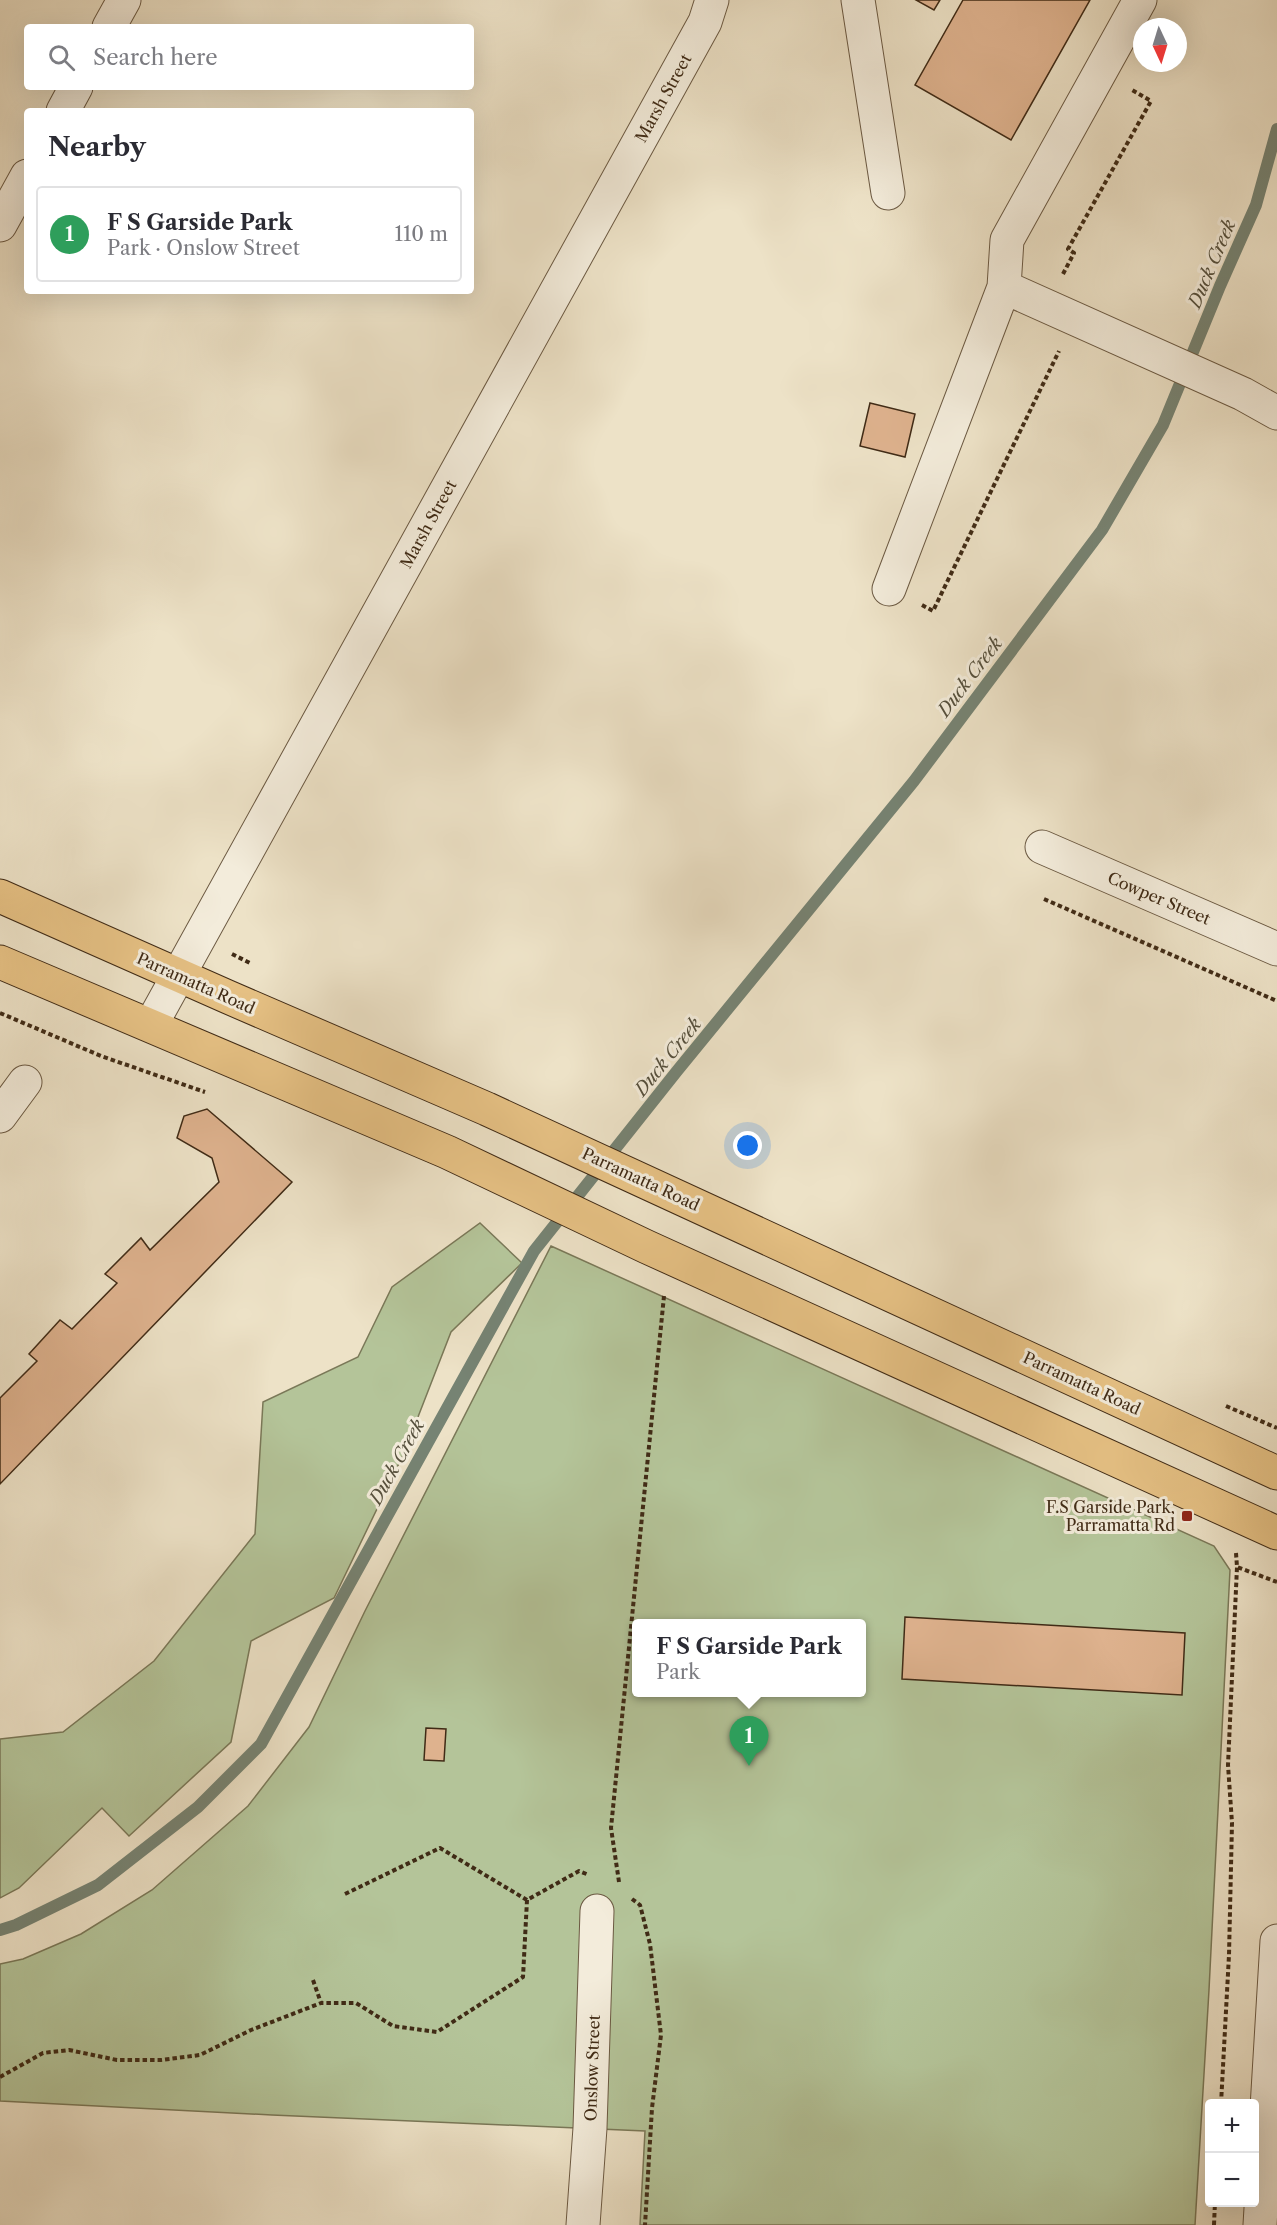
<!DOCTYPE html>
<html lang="en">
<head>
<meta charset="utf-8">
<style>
	body { margin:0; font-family:"Libre Caslon Text",serif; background:#f2f2f3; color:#2b2b33 }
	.controls { position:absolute; right:18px; bottom:18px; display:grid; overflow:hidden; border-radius:6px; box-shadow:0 6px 24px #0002 }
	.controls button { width:54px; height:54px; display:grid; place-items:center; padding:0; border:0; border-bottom:2px solid #e1e1e2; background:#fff; color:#2b2b33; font:30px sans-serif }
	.compass { position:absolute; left:1133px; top:18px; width:54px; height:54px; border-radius:50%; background:#fff; box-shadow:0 6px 24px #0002; rotate:176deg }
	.you { position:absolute; left:748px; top:1146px; width:21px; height:21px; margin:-15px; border:4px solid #fff; border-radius:50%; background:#1a73e8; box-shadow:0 0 0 9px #1a73e833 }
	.badge { display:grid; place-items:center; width:39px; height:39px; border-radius:50%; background:#7c3aed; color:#fff; font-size:20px; font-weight:700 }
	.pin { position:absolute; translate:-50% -50px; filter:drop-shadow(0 2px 3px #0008) }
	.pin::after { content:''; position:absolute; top:32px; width:21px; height:18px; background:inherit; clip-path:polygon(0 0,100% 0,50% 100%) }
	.popup { position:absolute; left:632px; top:1619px; width:234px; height:78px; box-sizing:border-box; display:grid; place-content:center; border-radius:6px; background:#fff; filter:drop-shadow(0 2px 4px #0005); font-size:20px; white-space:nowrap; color:#7c7c81 }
	.popup b { font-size:22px; color:#2b2b33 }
	.popup::after { content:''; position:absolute; left:50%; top:100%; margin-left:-12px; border:12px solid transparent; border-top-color:#fff }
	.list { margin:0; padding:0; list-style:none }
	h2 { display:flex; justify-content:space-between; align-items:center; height:78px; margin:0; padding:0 24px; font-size:26px }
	h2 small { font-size:20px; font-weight:400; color:#7c7c81 }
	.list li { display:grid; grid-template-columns:39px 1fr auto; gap:18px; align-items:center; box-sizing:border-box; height:96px; margin:0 12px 12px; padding:0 12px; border:2px solid #e1e1e2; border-radius:6px }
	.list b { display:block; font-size:22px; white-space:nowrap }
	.list p { margin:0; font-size:20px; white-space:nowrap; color:#7c7c81 }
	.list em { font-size:20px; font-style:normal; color:#7c7c81 }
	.icon { flex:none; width:33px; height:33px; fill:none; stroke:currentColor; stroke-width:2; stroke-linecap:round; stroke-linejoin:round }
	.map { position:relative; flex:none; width:1277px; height:2225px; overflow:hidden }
	.search { position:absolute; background:#fff; box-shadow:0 6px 24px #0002; left:24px; top:24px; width:450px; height:66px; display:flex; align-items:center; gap:15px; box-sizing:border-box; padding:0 21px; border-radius:6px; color:#7c7c81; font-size:22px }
	.panel { position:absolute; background:#fff; box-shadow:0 6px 24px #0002; left:24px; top:108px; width:450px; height:186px; border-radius:6px }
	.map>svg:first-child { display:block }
</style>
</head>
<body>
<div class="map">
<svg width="1277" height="2225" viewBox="0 0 1277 2225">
	<rect width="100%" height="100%" fill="#ede2c7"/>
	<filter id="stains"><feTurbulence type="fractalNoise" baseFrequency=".00333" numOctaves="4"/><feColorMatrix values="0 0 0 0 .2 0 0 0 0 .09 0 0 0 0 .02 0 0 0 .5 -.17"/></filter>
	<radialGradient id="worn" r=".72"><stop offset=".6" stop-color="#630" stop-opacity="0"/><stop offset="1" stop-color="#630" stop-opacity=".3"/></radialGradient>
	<!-- green -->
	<path fill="#b4c499" stroke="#7a7858" stroke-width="1.5" fill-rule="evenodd" d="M480 1223 522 1263 451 1332 404 1453 334 1598 251 1641 231 1742 129 1836 102 1808 19 1888 0 1898V1739L63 1732 154 1661 255 1534 263 1402 358 1357 392 1287Z
		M551 1246 1214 1546 1230 1570 1209 1990 1195 2225H640L645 2131 272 2115 0 2101V1964L23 1959 81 1934 152 1890 248 1806 309 1727 365 1611ZM636 1624H861V1692H636Z"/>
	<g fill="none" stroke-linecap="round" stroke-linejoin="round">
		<!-- stream -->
		<path stroke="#768373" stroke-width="12" d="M0 1930 16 1925 98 1885 198 1807 261 1744 534 1251 677 1071 914 781 1102 530 1163 425 1220 286 1256 205 1277 129"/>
	</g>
	<!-- building -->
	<path fill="#deb28e" stroke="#402b16" stroke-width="1.5" d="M916 0H940L934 10Z
		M963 0H1090L1011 140 915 85Z
		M870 403 915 414 905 457 860 446Z
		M207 1109 292 1182 0 1484V1398L37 1361 29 1354 60 1320 72 1329 117 1283 105 1274 141 1238 150 1250 219 1182 212 1158 177 1138 184 1116Z
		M905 1617 1185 1633 1182 1695 902 1679Z
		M426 1728 446 1729 444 1761 424 1760Z"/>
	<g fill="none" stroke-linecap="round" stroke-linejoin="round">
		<!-- minor casing -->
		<g stroke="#6b5942" stroke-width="35">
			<path id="minor" d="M858 0 888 193
				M109 27 124 0
				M63 111 76 87
				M0 225 27 176
				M1004 287 1243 394 1277 413
				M889 589 1004 287 1007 240 1140 0
				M1042 847 1277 949
				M151 1025 705 22 712 0
				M0 1116 25 1082
				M583 2225 590 2128 597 1911
				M1260 2225 1277 1941"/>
		</g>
		<!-- highway casing -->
		<g stroke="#402b16" stroke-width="35">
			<path id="highway" d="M0 896 228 997 487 1109 1277 1473
				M0 962 447 1152 647 1247 1277 1533"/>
		</g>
		<!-- path -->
		<path stroke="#402b16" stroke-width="4" stroke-dasharray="4.5 3" stroke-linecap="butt" d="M1063 274 1074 253 1068 249 1151 101 1132 90
			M922 605 933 611 1059 351
			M1044 899 1277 1001
			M232 954 252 964
			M0 1013 101 1056 205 1092
			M1226 1406 1277 1428
			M1236 1553 1237 1567 1277 1582
			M619 1882 611 1828 664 1296
			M345 1894 440 1848 527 1900 579 1871 589 1875
			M632 1899 640 1905 650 1944 661 2035 652 2108 645 2225
			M313 1980 321 2003
			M0 2077 43 2053 69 2050 117 2060H161L200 2055 251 2030 321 2003H356L393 2026 437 2032 523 1977 527 1900
			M1221 2104 1229 1955 1232 1823 1228 1765 1237 1567
			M1214 2225 1215 2202"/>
		<!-- minor -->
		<use href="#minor" stroke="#f3ecdb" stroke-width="33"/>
		<!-- highway -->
		<use href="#highway" stroke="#e6c184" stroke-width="33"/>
	</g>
	<!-- markers -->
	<rect fill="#8f2418" stroke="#f3ecdb" stroke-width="2" x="1181" y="1510" width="12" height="12" rx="3"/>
	<g text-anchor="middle" stroke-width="6" stroke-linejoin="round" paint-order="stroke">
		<!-- street labels -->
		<g font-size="16" fill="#402b16" stroke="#f3ecdb">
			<text transform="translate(663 98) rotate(-61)" y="6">Marsh Street</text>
			<text transform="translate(428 524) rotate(-61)" y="6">Marsh Street</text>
			<text transform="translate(1159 898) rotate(23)" y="6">Cowper Street</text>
			<text transform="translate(196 983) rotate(24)" y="6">Parramatta Road</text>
			<text transform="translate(641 1179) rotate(25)" y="6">Parramatta Road</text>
			<text transform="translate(1082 1383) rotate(25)" y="6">Parramatta Road</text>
			<text transform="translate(592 2068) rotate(-88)" y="6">Onslow Street</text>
		</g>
		<!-- poi labels -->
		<g font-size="16" fill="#402b16" stroke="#f3ecdb" text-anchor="end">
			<text x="1175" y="1513">F.S Garside Park,<tspan x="1175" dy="18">Parramatta Rd</tspan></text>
		</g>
		<!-- water labels -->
		<g font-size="18" font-style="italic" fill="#56503d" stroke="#f3ecdb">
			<text transform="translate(1212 264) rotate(-67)" y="6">Duck Creek</text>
			<text transform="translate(970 677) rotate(-53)" y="6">Duck Creek</text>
			<text transform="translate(668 1057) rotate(-51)" y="6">Duck Creek</text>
			<text transform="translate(397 1462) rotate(-61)" y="6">Duck Creek</text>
		</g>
	</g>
	<rect width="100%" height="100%" filter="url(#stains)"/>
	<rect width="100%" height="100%" fill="url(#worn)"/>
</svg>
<div class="controls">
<button>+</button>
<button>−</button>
</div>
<svg class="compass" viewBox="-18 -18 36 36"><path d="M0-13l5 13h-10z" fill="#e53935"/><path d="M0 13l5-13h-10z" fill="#7c7c81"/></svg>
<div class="you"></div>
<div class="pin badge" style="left:749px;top:1766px;background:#2e9e5b">1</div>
<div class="popup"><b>F S Garside Park</b>Park</div>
<div class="search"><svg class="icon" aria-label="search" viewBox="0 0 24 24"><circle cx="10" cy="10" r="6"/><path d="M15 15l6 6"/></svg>Search here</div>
<section class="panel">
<h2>Nearby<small></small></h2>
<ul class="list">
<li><span class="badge" style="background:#2e9e5b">1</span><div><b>F S Garside Park</b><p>Park · Onslow Street</p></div><em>110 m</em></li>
</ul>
</section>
</div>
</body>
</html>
